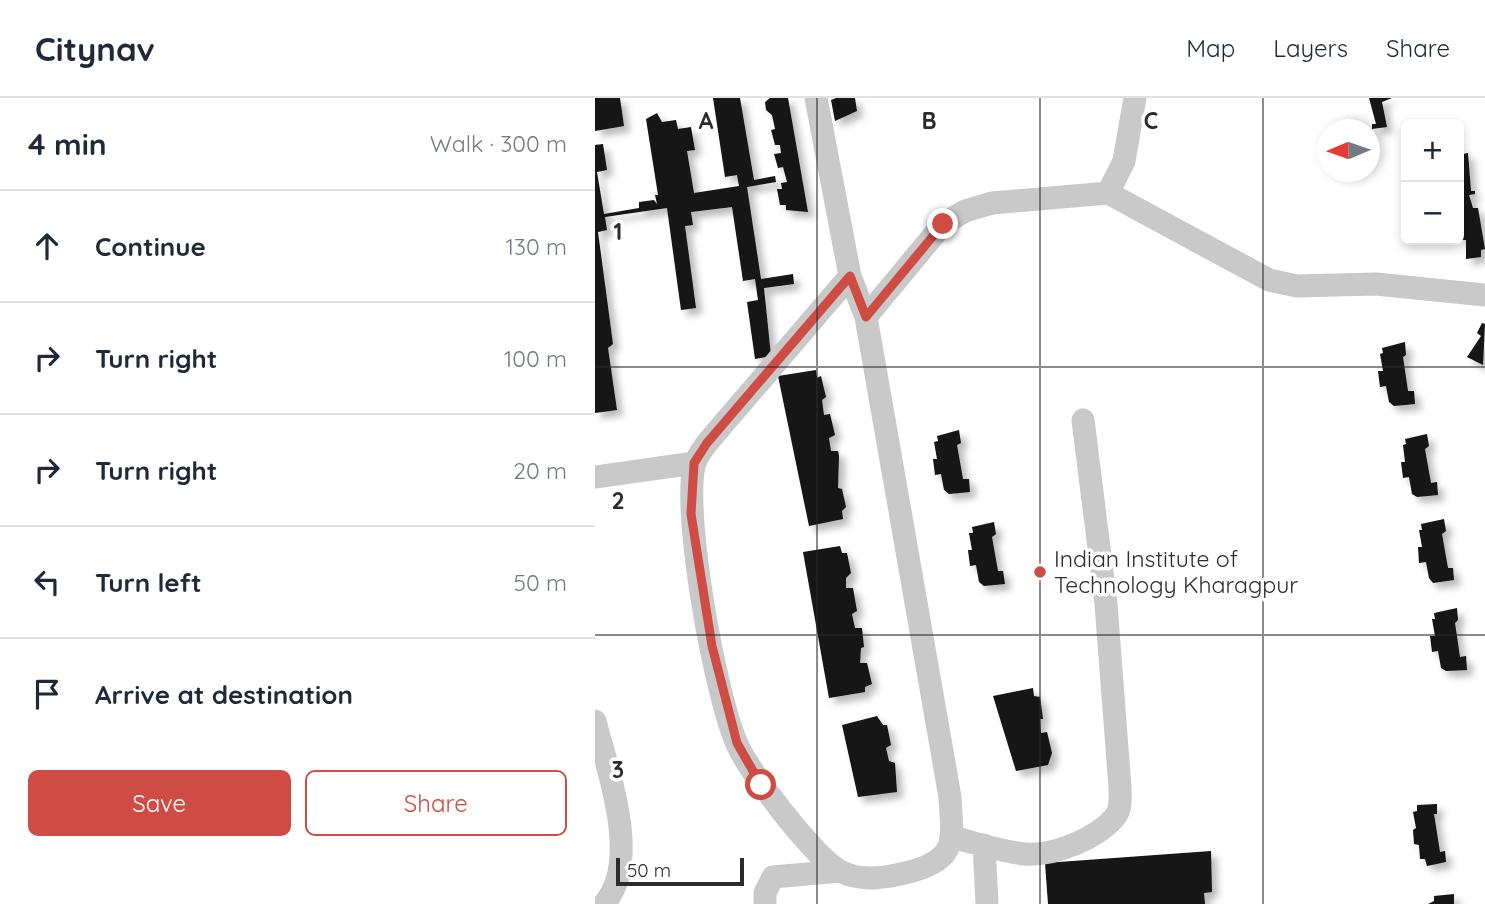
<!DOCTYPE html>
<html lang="en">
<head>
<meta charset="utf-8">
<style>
	body { margin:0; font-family:Quicksand,sans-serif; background:#f2f2f3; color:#1f2937 }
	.controls { position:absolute; right:21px; top:21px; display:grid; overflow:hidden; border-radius:10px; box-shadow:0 4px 10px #0003 }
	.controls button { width:63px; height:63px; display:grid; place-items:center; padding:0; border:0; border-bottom:2px solid #e0e1e3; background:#fff; color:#1f2937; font:35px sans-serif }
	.compass { position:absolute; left:722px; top:21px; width:63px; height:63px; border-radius:50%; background:#fff; box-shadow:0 4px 10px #0003; rotate:268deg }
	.scale { position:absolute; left:21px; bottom:18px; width:128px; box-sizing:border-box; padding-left:7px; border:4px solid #2c2c2c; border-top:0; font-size:19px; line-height:24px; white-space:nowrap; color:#2c2c2c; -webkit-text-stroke:5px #fff; paint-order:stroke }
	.stop { position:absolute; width:21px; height:21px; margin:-16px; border:5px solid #ce4c43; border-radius:50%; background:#fff }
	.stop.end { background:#ce4c43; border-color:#fff; box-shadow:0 2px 7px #0008 }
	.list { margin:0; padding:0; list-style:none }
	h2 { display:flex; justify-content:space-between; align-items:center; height:91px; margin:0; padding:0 28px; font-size:30px }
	h2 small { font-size:23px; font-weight:400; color:#747a83 }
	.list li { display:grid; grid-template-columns:46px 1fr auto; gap:21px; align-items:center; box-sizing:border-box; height:112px; padding:0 28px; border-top:2px solid #e0e1e3 }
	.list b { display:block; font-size:26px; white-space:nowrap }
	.list em { font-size:23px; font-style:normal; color:#747a83 }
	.actions { display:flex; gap:14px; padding:21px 28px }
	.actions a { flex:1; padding:16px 0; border:2px solid #ce4c43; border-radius:10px; text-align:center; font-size:24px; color:#ce4c43 }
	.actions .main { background:#ce4c43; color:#fff }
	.icon { flex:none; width:38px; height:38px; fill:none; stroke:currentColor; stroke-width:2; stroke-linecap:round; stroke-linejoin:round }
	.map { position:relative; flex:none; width:890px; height:806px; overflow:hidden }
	header { display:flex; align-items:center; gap:42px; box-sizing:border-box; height:98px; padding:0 35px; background:#fff; border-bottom:2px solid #e0e1e3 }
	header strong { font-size:33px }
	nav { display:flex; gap:38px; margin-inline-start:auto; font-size:24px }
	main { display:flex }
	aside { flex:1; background:#fff }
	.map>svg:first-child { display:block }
</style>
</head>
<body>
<header>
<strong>Citynav</strong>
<nav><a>Map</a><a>Layers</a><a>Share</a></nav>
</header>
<main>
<aside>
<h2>4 min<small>Walk · 300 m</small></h2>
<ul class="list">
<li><svg class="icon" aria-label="ahead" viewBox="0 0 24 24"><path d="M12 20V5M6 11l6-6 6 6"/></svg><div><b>Continue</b></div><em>130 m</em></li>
<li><svg class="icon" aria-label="right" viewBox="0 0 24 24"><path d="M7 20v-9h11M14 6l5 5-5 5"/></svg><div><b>Turn right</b></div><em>100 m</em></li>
<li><svg class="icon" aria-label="right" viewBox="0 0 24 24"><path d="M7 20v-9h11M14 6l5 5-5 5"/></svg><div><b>Turn right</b></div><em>20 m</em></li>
<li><svg class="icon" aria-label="left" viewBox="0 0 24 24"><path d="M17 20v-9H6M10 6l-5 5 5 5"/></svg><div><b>Turn left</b></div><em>50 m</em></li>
<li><svg class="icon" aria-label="arrive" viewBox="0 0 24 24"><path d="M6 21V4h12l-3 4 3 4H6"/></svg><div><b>Arrive at destination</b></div></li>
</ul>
<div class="actions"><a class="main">Save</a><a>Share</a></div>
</aside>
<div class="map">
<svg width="890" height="806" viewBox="0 0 890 806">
	<defs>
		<filter id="shadow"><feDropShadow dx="6" dy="6" stdDeviation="3.5" flood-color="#0004"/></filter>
	</defs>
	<rect width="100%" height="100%" fill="#fff"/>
	<!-- building -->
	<path fill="#131313" filter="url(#shadow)" d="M0 0H25L29 28 0 33Z
		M118 0H145L159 82 180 78 181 84 152 89 166 181 198 176 199 186 169 190 176 258 160 261 152 204 163 202 160 181 148 183 137 109 96 114 98 127 90 128 101 210 86 212 72 110 10 119 12 132 3 134 18 246 13 250 22 312 0 315V47L8 46 12 72 2 74 9 116 44 110V104L59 102 62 106 60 97H63L51 21 62 15 67 24 81 22 83 31 96 29 100 52 92 53 99 95 144 88 142 77 130 79Z
		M175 0H193L213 114 191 112V107H185L182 91H187L186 85 192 84 188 69 183 70 179 56 186 55 185 47H180L176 32 180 31 177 17 171 12 170 4Z
		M241 0H260L262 13 240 23 236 2Z
		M774 0H797L787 4 792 29 777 31V26H781Z
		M864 50H867L868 56 873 55 876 93H880V96L874 97 878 110H883L890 151 886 152V159L871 161V142H864V133L868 130 864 117Z
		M887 225 890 226 888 267 872 259 886 238 882 235Z
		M810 244 811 257 808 259 813 293H819L820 306 799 308 794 304 791 288 785 289 783 273H788L785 256 788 255 787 250Z
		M221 272 222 280 226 278 231 299 227 302 229 317 235 316 240 337 234 340 236 353H243L244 358 243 390 247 391 251 409 247 413 248 421 214 428 183 278Z
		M364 332 366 345 362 347 368 381H374L375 394 354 396 349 392 346 376 340 377 338 361H342L339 344 343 343 342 338Z
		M832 336 834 348 830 351 836 385 842 384 843 397 822 399 817 396 814 379 808 380 806 364H810L808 347 811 346 810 341Z
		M849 421 851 433 847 436 853 470H858L859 482 838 485 834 480 831 464 824 465 823 449H827L824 432H827L826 426Z
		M399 424 401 436 397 439 403 473H408L410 486 389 488 384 484 381 467 375 468 373 452H377L374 435H378L377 429Z
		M245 448 247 455H252L256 475 251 480V490H258L262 513 257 516 260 530H267L269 549 266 550 265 565H272L277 586 270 589V594L234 600 208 454Z
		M862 510 863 522 860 525 865 559 871 558 872 572 851 573 846 570 843 553 837 554 835 538H840L837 521H840L839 515Z
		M438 590 439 598 445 599 448 621H445L446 635 452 634 457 655 453 667 421 673 398 598Z
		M282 618 288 627H292L296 647 291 650 294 663 300 665 302 694 263 699 247 627Z
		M842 706V716H839L845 754 850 753 851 764 832 768 830 761H825L824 747 819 746 818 732 821 730 818 714 822 713V707Z
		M616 753 617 794 609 795 610 806H453L450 765Z
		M859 796V806H833L839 803V798Z"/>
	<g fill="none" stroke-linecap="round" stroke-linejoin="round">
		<!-- minor -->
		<path stroke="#c9c9c9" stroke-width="23" d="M221 0 255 178 271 219 355 699C357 739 364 760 318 773 296 779 267 785 245 773 219 759 154 674 142 646 120 596 88 419 99 368 101 360 107 352 112 345L255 178
			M513 95 529 63 540 0
			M271 219 348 126 370 113 397 105 513 95 674 182 702 188 781 186 890 197
			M0 379 99 365
			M0 623C12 671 47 763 9 806
			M357 739C381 745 406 754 431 756 458 758 501 741 519 720 527 712 525 700 525 689L511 506 488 322
			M389 747 392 806
			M170 806V795L178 779 245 773"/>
	</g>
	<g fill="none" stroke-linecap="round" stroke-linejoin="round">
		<!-- route -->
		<path stroke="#ce4c43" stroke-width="9" d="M166 687 142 645 117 548 96 416 99 365 112 345 255 178 271 219 348 126"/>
	</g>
	<!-- grid -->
	<path fill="none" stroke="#2c2c2c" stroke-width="2" stroke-opacity="0.55" d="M222 0V806M445 0V806M668 0V806M0 269H890M0 537H890"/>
	<!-- markers -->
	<circle fill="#ce4c43" stroke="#fff" stroke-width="2.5" cx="445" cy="474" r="7"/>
	<g text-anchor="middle" stroke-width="7" stroke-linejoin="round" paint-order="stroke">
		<!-- poi labels -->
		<g font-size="23" fill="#2c2c2c" stroke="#fff" text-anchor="start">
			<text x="459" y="469">Indian Institute of<tspan x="459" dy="26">Technology Kharagpur</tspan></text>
		</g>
	</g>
	<g font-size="23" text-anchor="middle" font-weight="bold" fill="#2c2c2c" stroke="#fff" stroke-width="7" stroke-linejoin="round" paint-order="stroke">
		<text x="111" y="31">A</text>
		<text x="334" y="31">B</text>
		<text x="556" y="31">C</text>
		<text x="23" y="142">1</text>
		<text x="23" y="411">2</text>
		<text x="23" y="680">3</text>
	</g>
</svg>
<div class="controls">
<button>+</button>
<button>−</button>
</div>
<svg class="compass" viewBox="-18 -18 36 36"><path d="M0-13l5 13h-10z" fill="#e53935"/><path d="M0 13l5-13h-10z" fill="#747a83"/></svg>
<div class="scale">50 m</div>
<div class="stop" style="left:166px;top:687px"></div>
<div class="stop end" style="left:348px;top:126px"></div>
</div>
</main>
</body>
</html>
